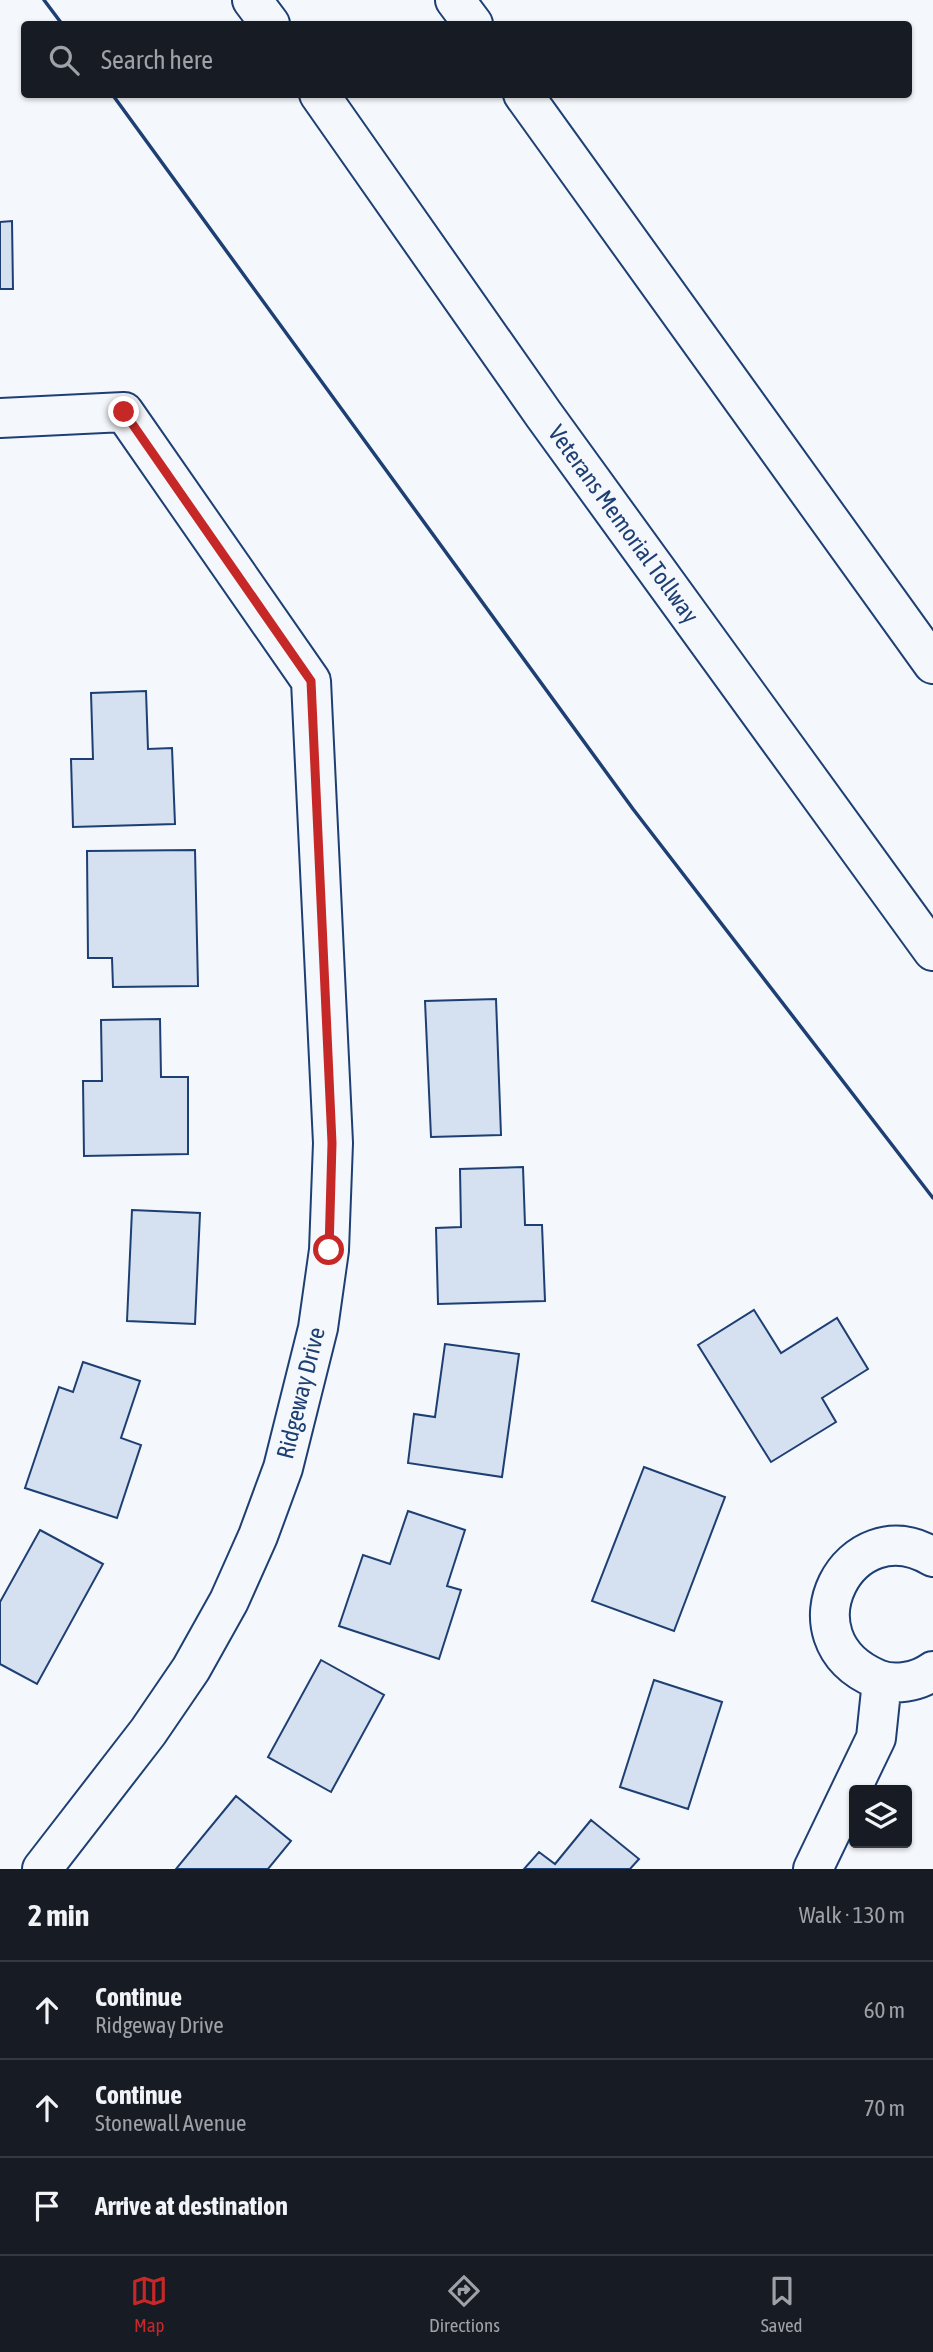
<!DOCTYPE html>
<html lang="en">
<head>
<meta charset="utf-8">
<style>
	body { margin:0; font-family:"Asap Condensed",sans-serif; background:#242831; color:#f1f3f6 }
	.controls { position:absolute; right:21px; bottom:21px; display:grid; overflow:hidden; border-radius:7px; box-shadow:0 2px 5px #0004 }
	.controls button { width:63px; height:63px; display:grid; place-items:center; padding:0; border:0; border-bottom:2px solid #363941; background:#171b24; color:#f1f3f6; font:35px sans-serif }
	.stop { position:absolute; width:21px; height:21px; margin:-16px; border:5px solid #c62828; border-radius:50%; background:#fff }
	.stop.end { background:#c62828; border-color:#fff; box-shadow:0 2px 7px #0008 }
	.list { margin:0; padding:0; list-style:none }
	h2 { display:flex; justify-content:space-between; align-items:center; height:91px; margin:0; padding:0 28px; font-size:30px }
	h2 small { font-size:23px; font-weight:400; color:#9ea1a6 }
	.list li { display:grid; grid-template-columns:46px 1fr auto; gap:21px; align-items:center; box-sizing:border-box; height:98px; padding:0 28px; border-top:2px solid #363941 }
	.list b { display:block; font-size:26px; white-space:nowrap }
	.list p { margin:0; font-size:23px; white-space:nowrap; color:#9ea1a6 }
	.list em { font-size:23px; font-style:normal; color:#9ea1a6 }
	.icon { flex:none; width:38px; height:38px; fill:none; stroke:currentColor; stroke-width:2; stroke-linecap:round; stroke-linejoin:round }
	.map { position:relative; flex:none; width:933px; height:1869px; overflow:hidden }
	.search { position:absolute; background:#171b24; box-shadow:0 2px 5px #0004; left:21px; right:21px; top:21px; height:77px; display:flex; align-items:center; gap:18px; box-sizing:border-box; padding:0 24px; border-radius:7px; color:#9ea1a6; font-size:26px }
	.sheet { height:385px; background:#171b24 }
	nav { display:flex; justify-content:space-around; align-items:center; box-sizing:border-box; height:98px; border-top:2px solid #363941; background:#171b24; font-size:19px; color:#9ea1a6 }
	nav a { display:grid; justify-items:center; gap:4px }
	nav .on { color:#c62828 }
	.map>svg:first-child { display:block }
</style>
</head>
<body>
<div class="map">
<svg width="933" height="1869" viewBox="0 0 933 1869">
	<rect width="100%" height="100%" fill="#f4f7fb"/>
	<!-- building -->
	<path fill="#d5e0f0" stroke="#1d3f73" stroke-width="2" d="M12 221 13 289H0V222Z
		M146 691 148 749 172 748 175 824 73 827 71 759H93L91 693Z
		M195 850 198 986 113 987 112 958H88L87 851Z
		M496 999 501 1135 431 1137 425 1001Z
		M160 1019 161 1077H188V1154L84 1156 83 1081H102L101 1020Z
		M523 1167 525 1225H542L545 1301 438 1304 436 1228 461 1227 460 1169Z
		M132 1210 200 1213 195 1324 127 1321Z
		M754 1310 781 1353 837 1318 868 1369 822 1398 836 1422 771 1462 698 1345Z
		M445 1344 519 1354 502 1477 408 1463 414 1414 435 1417Z
		M83 1362 140 1381 121 1438 141 1445 117 1518 25 1488 59 1387 73 1392Z
		M644 1467 725 1497 674 1631 592 1601Z
		M408 1511 465 1530 447 1586 461 1590 439 1659 339 1626 363 1555 390 1564Z
		M40 1530 103 1564 37 1684 0 1664V1602Z
		M321 1660 384 1695 331 1792 268 1757Z
		M654 1680 722 1702 688 1809 620 1787Z
		M236 1796 291 1841 268 1869H176Z
		M591 1820 639 1859 630 1869H524L539 1852 555 1864Z"/>
	<g fill="none" stroke-linecap="round" stroke-linejoin="round">
		<!-- minor casing -->
		<g stroke="#1d3f73" stroke-width="42">
			<path id="minor" d="M0 418 124 412 311 681 333 1143 329 1250 318 1328 283 1468 258 1536 229 1601 191 1669 148 1732 42 1869
				M933 1557C850 1507 780 1638 877 1679 894 1686 918 1682 933 1671
				M813 1869 876 1738 882 1681"/>
		</g>
		<!-- highway casing -->
		<g stroke="#1d3f73" stroke-width="42">
			<g id="highway">
				<path d="M252 0 270 24"/>
				<path d="M455 0 473 24"/>
				<path id="s1" d="M319 94 544 415 933 951"/>
				<path d="M523 94 933 664"/>
			</g>
		</g>
		<!-- minor -->
		<use href="#minor" stroke="#f4f7fb" stroke-width="38"/>
		<!-- highway -->
		<use href="#highway" stroke="#f4f7fb" stroke-width="38"/>
		<!-- wall -->
		<path stroke="#1d3f73" stroke-width="3.5" d="M44 0 62 24
			M112 94 633 809 933 1198"/>
	</g>
	<g fill="none" stroke-linecap="round" stroke-linejoin="round">
		<!-- route -->
		<path stroke="#c62828" stroke-width="9" d="M124 412 311 681 332 1143 329 1250"/>
	</g>
	<g text-anchor="middle" stroke-width="5" stroke-linejoin="round" paint-order="stroke">
		<!-- street labels -->
		<g font-size="24" fill="#1d3f73" stroke="#f4f7fb">
			<text dy="8" stroke="none"><textPath href="#s1" startOffset="527">Veterans Memorial Tollway</textPath></text>
			<text transform="translate(301 1393) rotate(-76)" y="8">Ridgeway Drive</text>
		</g>
	</g>
</svg>
<div class="controls">
<button><svg class="icon" aria-label="layers" viewBox="0 0 24 24"><path d="M12 4l9 5-9 5-9-5zM3 14l9 5 9-5"/></svg></button>
</div>
<div class="stop" style="left:329px;top:1250px"></div>
<div class="stop end" style="left:124px;top:412px"></div>
<div class="search"><svg class="icon" aria-label="search" viewBox="0 0 24 24"><circle cx="10" cy="10" r="6"/><path d="M15 15l6 6"/></svg>Search here</div>
</div>
<section class="sheet">
<h2>2 min<small>Walk · 130 m</small></h2>
<ul class="list">
<li><svg class="icon" aria-label="ahead" viewBox="0 0 24 24"><path d="M12 20V5M6 11l6-6 6 6"/></svg><div><b>Continue</b><p>Ridgeway Drive</p></div><em>60 m</em></li>
<li><svg class="icon" aria-label="ahead" viewBox="0 0 24 24"><path d="M12 20V5M6 11l6-6 6 6"/></svg><div><b>Continue</b><p>Stonewall Avenue</p></div><em>70 m</em></li>
<li><svg class="icon" aria-label="arrive" viewBox="0 0 24 24"><path d="M6 21V4h12l-3 4 3 4H6"/></svg><div><b>Arrive at destination</b></div></li>
</ul>
</section>
<nav>
<a class="on"><svg class="icon" aria-label="map" viewBox="0 0 24 24"><path d="M3 6l6-2 6 2 6-2v14l-6 2-6-2-6 2zM9 4v14M15 6v14"/></svg>Map</a>
<a><svg class="icon" aria-label="directions" viewBox="0 0 24 24"><path d="M12 3l9 9-9 9-9-9zM9 14v-3h6M13 9l2 2-2 2"/></svg>Directions</a>
<a><svg class="icon" aria-label="saved" viewBox="0 0 24 24"><path d="M7 4h10v16l-5-4-5 4z"/></svg>Saved</a>
</nav>
</body>
</html>
